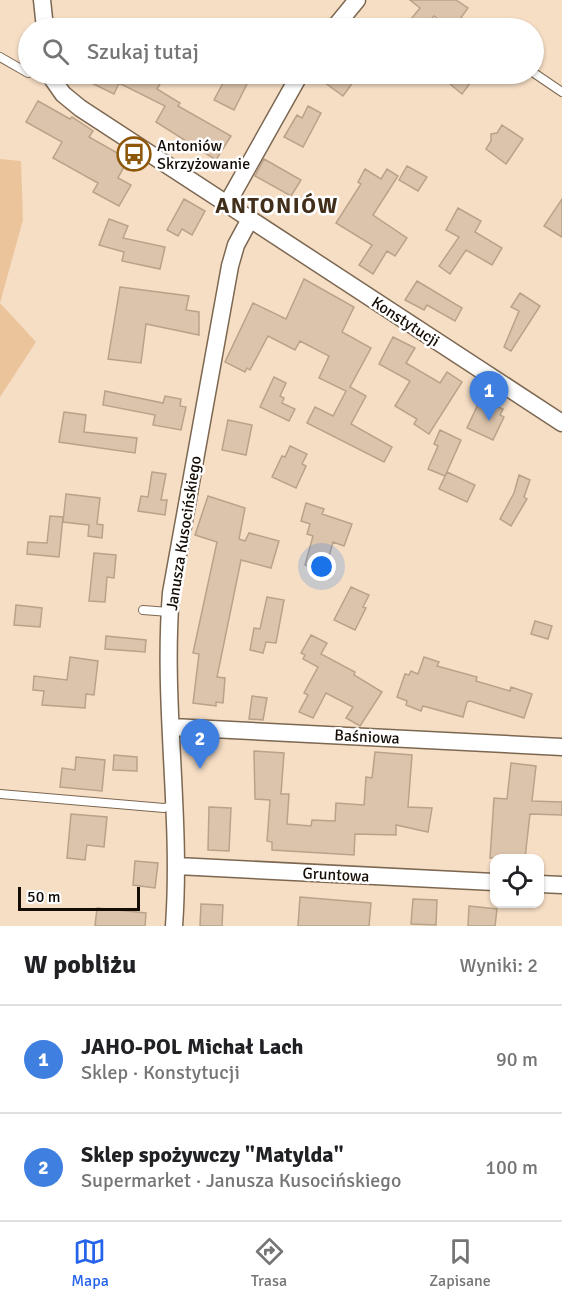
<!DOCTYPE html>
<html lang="pl">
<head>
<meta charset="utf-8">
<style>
	body { margin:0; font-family:Signika,sans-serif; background:#f6f6f6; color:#202124 }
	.controls { position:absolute; right:18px; bottom:18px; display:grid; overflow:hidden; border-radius:12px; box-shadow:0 2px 4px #0004 }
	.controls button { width:54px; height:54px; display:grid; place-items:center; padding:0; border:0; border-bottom:2px solid #e0e0e0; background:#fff; color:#202124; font:30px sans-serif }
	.scale { position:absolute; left:18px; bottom:15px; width:122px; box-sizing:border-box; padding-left:6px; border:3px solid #150d05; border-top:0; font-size:16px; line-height:21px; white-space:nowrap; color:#150d05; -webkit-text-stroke:4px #fff; paint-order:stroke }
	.you { position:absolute; left:322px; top:567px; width:21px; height:21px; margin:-15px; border:4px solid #fff; border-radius:50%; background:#1a73e8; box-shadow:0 0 0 9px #1a73e833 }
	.badge { display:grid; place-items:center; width:39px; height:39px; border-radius:50%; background:#2563eb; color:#fff; font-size:20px; font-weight:700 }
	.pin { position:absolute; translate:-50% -50px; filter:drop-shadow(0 2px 3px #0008) }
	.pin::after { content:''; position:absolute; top:32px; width:21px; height:18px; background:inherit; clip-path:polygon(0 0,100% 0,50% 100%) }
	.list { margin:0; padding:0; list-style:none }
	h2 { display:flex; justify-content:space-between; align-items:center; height:78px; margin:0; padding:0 24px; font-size:26px }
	h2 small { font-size:20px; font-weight:400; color:#757577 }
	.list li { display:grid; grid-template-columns:39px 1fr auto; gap:18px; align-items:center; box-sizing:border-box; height:108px; padding:0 24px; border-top:2px solid #e0e0e0 }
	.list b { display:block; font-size:22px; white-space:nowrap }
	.list p { margin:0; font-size:20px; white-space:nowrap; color:#757577 }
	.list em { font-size:20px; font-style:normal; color:#757577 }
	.icon { flex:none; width:33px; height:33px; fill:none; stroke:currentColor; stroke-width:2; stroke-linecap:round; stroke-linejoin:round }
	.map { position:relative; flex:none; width:562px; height:926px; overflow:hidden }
	.search { position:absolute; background:#fff; box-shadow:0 2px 4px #0004; left:18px; right:18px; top:18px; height:66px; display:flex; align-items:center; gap:15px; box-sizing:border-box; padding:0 21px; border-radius:33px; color:#757577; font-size:22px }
	.sheet { height:294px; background:#fff }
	nav { display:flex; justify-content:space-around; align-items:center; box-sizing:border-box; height:84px; border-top:2px solid #e0e0e0; background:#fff; font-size:16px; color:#757577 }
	nav a { display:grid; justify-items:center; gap:3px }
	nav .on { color:#2563eb }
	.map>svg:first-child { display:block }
</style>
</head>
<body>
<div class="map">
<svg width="562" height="926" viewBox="0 0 562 926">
	<rect width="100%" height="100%" fill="#f6dec5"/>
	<!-- green -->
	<path fill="#ecc49c" d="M0 159 21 161 23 220 0 303Z
		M0 303 36 342 0 397Z"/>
	<!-- building -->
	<path fill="#dcc4ac" stroke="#b9a28a" stroke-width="1.5" d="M410 0H456L468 8 455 26 448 21 445 24 434 16 423 28 411 19 420 8Z
		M73 74H166L157 89 180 103 178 106 231 136 216 160 156 122 165 106 119 83 114 94Z
		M203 74H252L234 110 214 100 223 83Z
		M330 74H359L343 96 324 82Z
		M438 74H477L462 94Z
		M38 101 70 119 72 117 93 131 89 137 128 159 118 178 131 185 119 206 93 192 98 183 53 158 62 142 26 122Z
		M308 106 321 113 303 147 284 137 297 115 302 118Z
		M502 125 523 139 506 164 486 149 491 141V134L497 133Z
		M264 159 301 180 291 196 255 176Z
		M407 166 427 177 418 191 399 180Z
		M365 169 381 179 387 169 398 176 373 215 407 238 395 256 387 251 373 274 359 265 372 245 336 223 361 184 358 182Z
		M184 199 205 211 192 235 182 229 178 236 167 230Z
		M562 199V237L544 226Z
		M458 208 481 221 475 232 502 248 492 265 466 250 450 274 439 266 459 237 446 230Z
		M109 219 128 226 123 238 165 247 160 269 122 261 124 252 99 245Z
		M304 279 354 307 342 332 371 348 350 387 366 396 351 424 392 447 384 462 307 423 315 407 333 416 346 391 319 378 329 356 300 341 295 350 268 336 250 370 247 368 245 372 225 362 253 303 286 319Z
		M417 281 462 308 455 321 427 305 424 310 405 300Z
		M120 287 189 296 186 310 199 312V335L146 324 141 363 108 359Z
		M520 293 540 306 511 351 504 347 519 311 511 307Z
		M393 337 415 348 406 363 440 383 447 372 462 382 429 434 414 424 417 419 395 406 410 381 379 364Z
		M274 377 286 383 280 396 284 398 282 403 295 409 289 421 260 407Z
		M105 391 163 403 165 396 181 399 180 406 186 407 181 430 153 425 155 415 103 405Z
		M481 398 503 409 500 415 504 417 493 440 467 428Z
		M64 412 86 415 84 432 137 438 135 453 59 442Z
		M228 420 252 425 246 455 222 450Z
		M440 430 461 440 445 476 428 469 438 446 434 444Z
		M290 446 307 454 302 464 306 466 296 488 272 477 282 456 285 457Z
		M152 472 166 474 161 500H167L165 515 138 511 141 496 148 497Z
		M447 472 475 485 467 502 439 489Z
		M519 475 530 480 524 497 527 499 511 526 500 519 514 493Z
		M66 494 100 498 97 524 103 525 102 538 88 536 89 525 63 522Z
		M208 496 245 508 239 539 245 541 249 533 279 541 271 568 241 560 217 677 225 678 223 703 216 702V706L193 703 199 654 193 653 217 542 195 535Z
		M306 503 324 509 322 514 352 524 344 546 333 542 325 571 305 565 313 536 307 534 310 524 301 521Z
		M50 516 63 517 59 557 27 554 28 542 47 543Z
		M94 553 116 555 114 578 107 577 105 602 89 601Z
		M351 587 369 595 363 607 366 608 355 630 334 620Z
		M267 597 284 600 276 643 266 642 263 653 250 650 254 628 260 629Z
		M16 605 42 608 40 627 14 625Z
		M535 621 552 626 548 639 531 634Z
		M311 635 327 643 321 654 355 672 354 675 382 692 360 726 346 718 353 707 326 693 313 718 299 712 308 695 304 693 318 667 303 659 305 655 301 653Z
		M106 636 146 640 145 652 105 649Z
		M70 657 98 661 94 695 86 694 85 708 42 705 44 691 33 690 34 676 67 680Z
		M424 657 439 662 437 666 477 677 476 681 510 691 511 687 532 694 524 718 470 701 467 702 463 717 423 706 421 711 406 705 407 701 397 697 405 674 409 675 411 671 418 674Z
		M252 696 267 698 263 720 249 719Z
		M254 751 284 753 281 794H289L287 824 311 826 312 820 335 821 336 803 364 805 366 777 372 778 375 752 412 755 408 807 432 808 428 832 396 825V835L355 834 354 855 272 850V842L267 841 270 800 255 799Z
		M114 755 137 757V771L113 770Z
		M76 757 105 760 102 791 60 787 62 768 75 770Z
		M511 763 536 766 532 801 562 802V815L530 814 525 858H490L494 798 507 799Z
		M209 807 231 808 229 851 208 850Z
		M71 814 107 817 104 847 87 845 85 860 67 858Z
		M135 861 158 863 155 888 133 885Z
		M300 897 371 903 369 926H298Z
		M413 899 437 900 436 925 411 924Z
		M201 904 223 905 222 926H200Z
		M469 906 497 909 495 926H468Z
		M97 908 146 913 145 926H95Z"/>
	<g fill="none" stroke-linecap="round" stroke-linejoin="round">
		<!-- lane casing -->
		<g stroke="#7c6751" stroke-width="10">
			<path id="lane" d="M0 57 28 73
				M534 73 562 92
				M143 610 169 612
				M0 794 164 808 175 805"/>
		</g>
		<!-- street casing -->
		<g stroke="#7c6751" stroke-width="19">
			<path id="street" d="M42 0 45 28
				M334 28 357 0
				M49 74 63 94 80 108 562 423
				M227 204 300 74
				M172 727 562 747
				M177 866 494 882
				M540 884 562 885
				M174 926C182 815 162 704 171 593L230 266 236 245 250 219"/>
		</g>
		<!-- lane -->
		<use href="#lane" stroke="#fff" stroke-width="8"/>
		<!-- street -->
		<use href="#street" stroke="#fff" stroke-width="16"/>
	</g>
	<!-- icons -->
	<defs>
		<g id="bus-ring" transform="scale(1.725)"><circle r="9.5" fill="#fff" stroke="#8e580a" stroke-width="1.5"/><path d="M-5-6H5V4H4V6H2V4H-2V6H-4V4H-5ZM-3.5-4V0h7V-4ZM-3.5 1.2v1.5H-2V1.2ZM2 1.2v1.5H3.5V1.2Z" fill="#8e580a"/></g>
	</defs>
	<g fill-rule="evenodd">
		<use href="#bus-ring" x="134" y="154"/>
	</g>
	<g text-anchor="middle" stroke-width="5" stroke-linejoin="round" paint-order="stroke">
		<!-- poi labels -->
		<g font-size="16" fill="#150d05" stroke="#fff" text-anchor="start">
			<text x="157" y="151">Antoniów<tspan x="157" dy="18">Skrzyżowanie</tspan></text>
		</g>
		<!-- street labels -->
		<g font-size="16" fill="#150d05" stroke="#fff">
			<text transform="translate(406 321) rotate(33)" y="6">Konstytucji</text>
			<text transform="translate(183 533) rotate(-81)" y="6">Janusza Kusocińskiego</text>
			<text transform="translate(367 736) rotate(3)" y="6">Baśniowa</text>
			<text transform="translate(336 874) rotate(3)" y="6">Gruntowa</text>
		</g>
		<!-- district labels -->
		<g font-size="22" font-weight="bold" letter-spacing="1.5" fill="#422f1b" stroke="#fff">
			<text x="277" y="213">ANTONIÓW</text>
		</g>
	</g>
</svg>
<div class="controls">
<button><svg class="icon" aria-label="locate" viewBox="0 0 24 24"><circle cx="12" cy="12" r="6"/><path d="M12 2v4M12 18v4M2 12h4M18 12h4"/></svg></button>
</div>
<div class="scale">50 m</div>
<div class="you"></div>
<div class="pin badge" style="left:489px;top:421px;background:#3f7fe0">1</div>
<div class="pin badge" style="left:200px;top:769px;background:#3f7fe0">2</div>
<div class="search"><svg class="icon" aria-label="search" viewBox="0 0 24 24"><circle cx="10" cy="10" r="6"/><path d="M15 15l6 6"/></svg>Szukaj tutaj</div>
</div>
<section class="sheet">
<h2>W pobliżu<small>Wyniki: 2</small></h2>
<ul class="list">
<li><span class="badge" style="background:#3f7fe0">1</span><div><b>JAHO-POL Michał Lach</b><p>Sklep · Konstytucji</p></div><em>90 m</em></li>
<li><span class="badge" style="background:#3f7fe0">2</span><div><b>Sklep spożywczy &quot;Matylda&quot;</b><p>Supermarket · Janusza Kusocińskiego</p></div><em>100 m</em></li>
</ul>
</section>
<nav>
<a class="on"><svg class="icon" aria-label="map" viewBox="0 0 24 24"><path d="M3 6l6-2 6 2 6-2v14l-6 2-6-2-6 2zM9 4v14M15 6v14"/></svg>Mapa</a>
<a><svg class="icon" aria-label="directions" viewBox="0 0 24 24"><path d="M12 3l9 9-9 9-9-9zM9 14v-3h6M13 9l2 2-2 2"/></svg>Trasa</a>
<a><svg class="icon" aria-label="saved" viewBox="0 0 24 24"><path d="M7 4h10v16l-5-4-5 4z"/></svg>Zapisane</a>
</nav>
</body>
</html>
